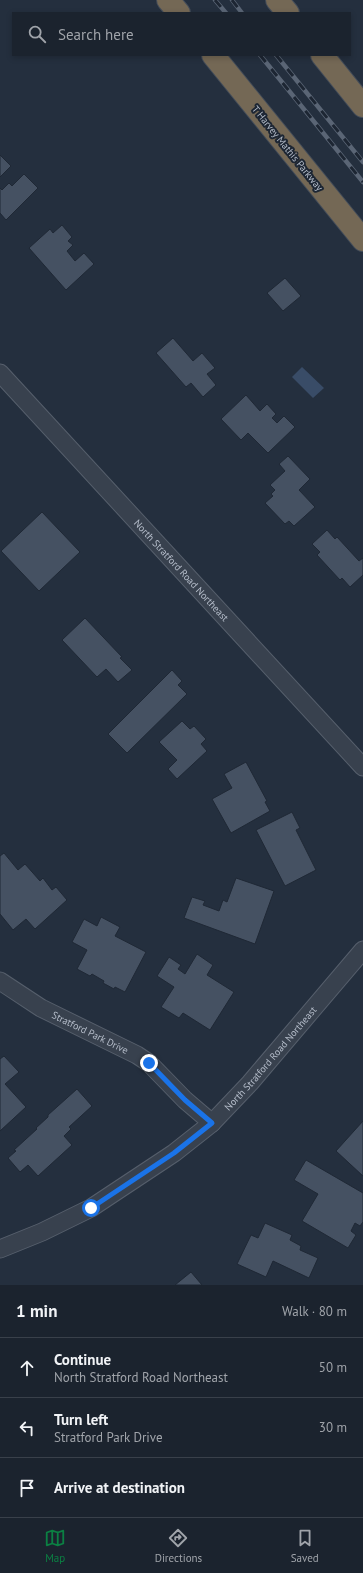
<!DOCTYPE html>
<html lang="en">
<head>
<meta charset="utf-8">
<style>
	body { margin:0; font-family:"PT Sans",sans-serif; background:#242b36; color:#f1f3f6 }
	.stop { position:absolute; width:12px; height:12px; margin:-9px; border:3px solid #1a73e8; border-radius:50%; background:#fff }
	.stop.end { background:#1a73e8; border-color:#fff; box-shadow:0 1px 4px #0008 }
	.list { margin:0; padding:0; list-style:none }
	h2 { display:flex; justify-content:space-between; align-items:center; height:52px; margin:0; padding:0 16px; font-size:17px }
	h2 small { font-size:13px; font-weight:400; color:#a0a4aa }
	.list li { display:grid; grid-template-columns:26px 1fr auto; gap:12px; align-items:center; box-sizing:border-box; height:60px; padding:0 16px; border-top:1px solid #39404a }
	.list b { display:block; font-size:15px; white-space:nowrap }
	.list p { margin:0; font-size:13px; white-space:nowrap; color:#a0a4aa }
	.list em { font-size:13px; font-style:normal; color:#a0a4aa }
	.icon { flex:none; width:22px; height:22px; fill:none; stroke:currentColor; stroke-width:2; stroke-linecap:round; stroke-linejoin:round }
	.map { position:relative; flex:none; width:363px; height:1285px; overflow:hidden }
	.search { position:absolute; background:#1b232e; box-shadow:0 2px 6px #0003; left:12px; right:12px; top:12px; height:44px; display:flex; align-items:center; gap:10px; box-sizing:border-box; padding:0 14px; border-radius:0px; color:#a0a4aa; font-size:15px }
	.sheet { height:232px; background:#1b232e }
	nav { display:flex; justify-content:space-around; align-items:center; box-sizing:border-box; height:56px; border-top:1px solid #39404a; background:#1b232e; font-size:11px; color:#a0a4aa }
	nav a { display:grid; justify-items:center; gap:2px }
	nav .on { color:#0b8043 }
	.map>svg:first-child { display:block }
</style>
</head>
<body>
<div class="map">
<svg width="363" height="1285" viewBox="0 0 363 1285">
	<rect width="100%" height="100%" fill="#242f3e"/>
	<!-- water -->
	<path fill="#394c67" d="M302 367 324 388 313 398 292 377Z"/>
	<!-- building -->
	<path fill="#455162" stroke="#1f2835" d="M0 155 11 166 0 177Z
		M24 174 38 188 6 220 0 213V188L2 190 9 183 12 186Z
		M62 225 72 237 68 241 73 245 67 251 75 261 84 253 94 264 66 290 29 248 50 229 53 233Z
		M285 278 301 296 283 311 267 293Z
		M173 338 193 361 202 353 215 368 207 374 216 385 203 397 191 383 186 387 156 353Z
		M246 395 260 411 267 404 276 414 272 418 277 423 284 416 295 427 268 453 248 433 241 440 221 419Z
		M288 456 310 479 299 490 315 507 294 526 289 521 285 524 265 503 273 496 271 494 275 490 270 485 285 471 279 464Z
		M42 512 80 552 39 591 1 551Z
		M327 530 335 539 337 537 359 561 363 558V575L350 587 342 578 340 580 317 555 320 552 312 544Z
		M85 618 122 657 120 658 132 670 118 682 106 669 97 677 62 640Z
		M172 670 182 681 178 685 187 694 127 753 108 734Z
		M182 721 190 729 194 726 206 739 201 744 207 751 177 779 168 769 177 760 159 742Z
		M246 762 267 801 265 802 270 811 231 833 212 799 232 788 224 774Z
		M292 812 300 828 296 830 316 870 285 886 256 830Z
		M4 853 18 870 25 864 40 881 43 878 52 890 56 887 67 900 35 929 26 919 13 930 0 914V856Z
		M236 878 274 891 255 944 184 918 192 897 205 901 203 905 219 911 223 900 227 902Z
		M101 917 120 927 115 936 146 952 125 992 115 987 114 989 103 983 104 981 92 974 90 976 77 969 87 950 72 942 84 919 97 926Z
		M197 954 213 965 207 975 234 992 210 1030 183 1013 179 1018 161 1007 174 987 157 976 169 957 181 965 178 969 185 974Z
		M4 1056 19 1072 5 1084 26 1107 0 1131V1059Z
		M77 1089 92 1106 69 1127 71 1129 64 1136 72 1145 38 1176 28 1165 20 1172 8 1158 16 1151 14 1150 37 1129 36 1128 48 1117V1115Z
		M363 1121V1176L336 1151Z
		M306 1160 363 1193V1222L360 1226 355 1223 351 1231 356 1235 348 1248 302 1221 318 1194 294 1180Z
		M265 1223 292 1235 290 1240 301 1246 300 1250 318 1258 309 1278 273 1261 266 1277 237 1264 251 1235 258 1238Z
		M191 1272 202 1285H175Z"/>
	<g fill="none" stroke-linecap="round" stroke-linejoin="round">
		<!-- street casing -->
		<g stroke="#565f6c" stroke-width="19">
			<g id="street">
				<path id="s1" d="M0 373 363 767"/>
				<path id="s2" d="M0 981 41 1008 137 1055 149 1063 185 1100 212 1123"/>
				<path id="s3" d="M0 1249 42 1232 91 1208 174 1153 212 1123 250 1083 363 950"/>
			</g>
		</g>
		<!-- highway casing -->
		<g stroke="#434c59" stroke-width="24">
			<path id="highway" d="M168 0 179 13
				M277 0 288 13
				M213 55 363 240
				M322 55 363 106"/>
		</g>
		<!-- street -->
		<use href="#street" stroke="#38414e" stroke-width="17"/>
		<!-- highway -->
		<use href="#highway" stroke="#746855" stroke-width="22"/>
		<!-- rail casing -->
		<g stroke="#5a6575" stroke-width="4.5">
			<path id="rail" d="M215 0 226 13
				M232 0 242 13
				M260 55 363 182
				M276 55 363 162"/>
		</g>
		<!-- rail -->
		<use href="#rail" stroke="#1d2633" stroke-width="3" stroke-dasharray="9" stroke-linecap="butt"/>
	</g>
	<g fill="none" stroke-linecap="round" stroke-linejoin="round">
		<!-- route -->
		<path stroke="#1a73e8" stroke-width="5" d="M91 1208 174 1153 212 1123 185 1100 149 1063"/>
	</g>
	<g text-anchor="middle" stroke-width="4" stroke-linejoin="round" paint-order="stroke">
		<!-- street labels -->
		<g font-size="10" fill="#b4bcc9" stroke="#1d2633">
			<text transform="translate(288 148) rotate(51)" y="4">T Harvey Mathis Parkway</text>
			<text dy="4" stroke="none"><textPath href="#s1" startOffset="268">North Stratford Road Northeast</textPath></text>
			<text dy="4" stroke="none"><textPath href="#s2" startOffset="104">Stratford Park Drive</textPath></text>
			<text dy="4" stroke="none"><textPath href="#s3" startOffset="335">North Stratford Road Northeast</textPath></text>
		</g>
	</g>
</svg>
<div class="stop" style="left:91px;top:1208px"></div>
<div class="stop end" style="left:149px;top:1063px"></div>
<div class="search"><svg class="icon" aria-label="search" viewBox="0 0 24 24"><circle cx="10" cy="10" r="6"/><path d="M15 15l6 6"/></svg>Search here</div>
</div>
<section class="sheet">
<h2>1 min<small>Walk · 80 m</small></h2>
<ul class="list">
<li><svg class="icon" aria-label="ahead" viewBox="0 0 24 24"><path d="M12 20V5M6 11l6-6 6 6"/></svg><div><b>Continue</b><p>North Stratford Road Northeast</p></div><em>50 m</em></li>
<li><svg class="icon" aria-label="left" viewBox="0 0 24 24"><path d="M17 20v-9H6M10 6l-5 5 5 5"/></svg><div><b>Turn left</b><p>Stratford Park Drive</p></div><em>30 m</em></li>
<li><svg class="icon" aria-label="arrive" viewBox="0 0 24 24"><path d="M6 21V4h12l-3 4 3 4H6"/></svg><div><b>Arrive at destination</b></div></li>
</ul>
</section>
<nav>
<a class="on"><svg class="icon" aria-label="map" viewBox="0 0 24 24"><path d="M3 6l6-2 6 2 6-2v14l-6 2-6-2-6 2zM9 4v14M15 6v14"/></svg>Map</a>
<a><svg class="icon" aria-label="directions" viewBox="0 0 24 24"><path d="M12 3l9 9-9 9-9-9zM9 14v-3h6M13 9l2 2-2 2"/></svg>Directions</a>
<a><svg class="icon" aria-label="saved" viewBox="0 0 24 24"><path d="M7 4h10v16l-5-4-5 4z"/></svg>Saved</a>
</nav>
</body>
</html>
